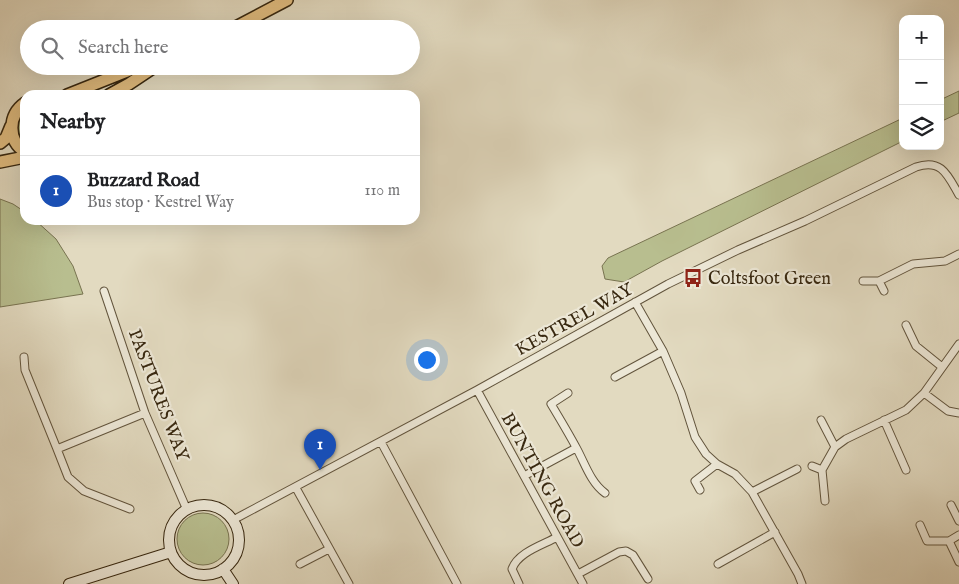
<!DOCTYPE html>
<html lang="en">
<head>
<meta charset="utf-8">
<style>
	body { margin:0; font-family:"IM FELL English",serif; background:#f2f2f2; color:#202124 }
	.controls { position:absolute; right:15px; top:15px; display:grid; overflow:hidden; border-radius:10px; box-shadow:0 5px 20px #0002 }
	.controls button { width:45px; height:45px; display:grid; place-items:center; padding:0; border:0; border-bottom:1px solid #e0e0e0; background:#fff; color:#202124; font:25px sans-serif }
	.you { position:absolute; left:426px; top:359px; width:18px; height:18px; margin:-12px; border:4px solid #fff; border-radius:50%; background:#1a73e8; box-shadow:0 0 0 8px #1a73e833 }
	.badge { display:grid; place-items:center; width:32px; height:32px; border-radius:50%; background:#2563eb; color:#fff; font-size:16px; font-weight:700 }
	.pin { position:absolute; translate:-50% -41px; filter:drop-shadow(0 1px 2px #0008) }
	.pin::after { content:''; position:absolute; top:26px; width:18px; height:15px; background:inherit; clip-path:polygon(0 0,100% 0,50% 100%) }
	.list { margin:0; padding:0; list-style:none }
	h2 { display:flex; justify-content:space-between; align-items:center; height:65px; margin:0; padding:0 20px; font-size:21px }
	h2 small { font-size:16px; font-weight:400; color:#757577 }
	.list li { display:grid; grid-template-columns:32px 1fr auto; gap:15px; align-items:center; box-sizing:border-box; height:70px; padding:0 20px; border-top:1px solid #e0e0e0 }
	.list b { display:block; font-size:19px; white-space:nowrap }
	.list p { margin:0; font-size:16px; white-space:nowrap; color:#757577 }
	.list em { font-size:16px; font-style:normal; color:#757577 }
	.icon { flex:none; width:28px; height:28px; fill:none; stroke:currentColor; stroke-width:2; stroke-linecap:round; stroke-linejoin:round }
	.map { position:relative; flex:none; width:959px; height:584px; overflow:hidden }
	.search { position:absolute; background:#fff; box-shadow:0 5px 20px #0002; left:20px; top:20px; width:400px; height:55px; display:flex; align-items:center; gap:12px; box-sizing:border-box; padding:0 18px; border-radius:28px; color:#757577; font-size:19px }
	.panel { position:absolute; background:#fff; box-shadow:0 5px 20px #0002; left:20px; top:90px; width:400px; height:135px; border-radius:15px }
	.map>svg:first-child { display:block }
</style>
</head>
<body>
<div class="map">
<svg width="959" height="584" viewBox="0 0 959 584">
	<rect width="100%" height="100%" fill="#e2dac0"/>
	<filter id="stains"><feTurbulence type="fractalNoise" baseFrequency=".004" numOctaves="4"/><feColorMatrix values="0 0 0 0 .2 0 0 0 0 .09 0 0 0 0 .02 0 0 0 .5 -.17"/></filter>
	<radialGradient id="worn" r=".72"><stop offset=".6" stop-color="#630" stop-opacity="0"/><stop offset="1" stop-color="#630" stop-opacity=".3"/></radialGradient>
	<!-- green -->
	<path fill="#b8be8f" stroke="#787350" d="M959 91V113L940 122V100Z
		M25 111V144C16 134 16 120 25 111Z
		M903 118V141L662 261 624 282 605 279 602 266 608 258Z
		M0 199 13 204 25 212V220H35L56 239 73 266 83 294 0 307Z
		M177 539a26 26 0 1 1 52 0a26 26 0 1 1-52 0Z"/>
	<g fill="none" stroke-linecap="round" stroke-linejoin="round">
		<!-- street casing -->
		<g stroke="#62543c" stroke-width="9">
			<path id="street" d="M863 281H879L913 264 945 261 959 254
				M879 281 884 291
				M104 291 145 413 187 510
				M635 302 663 351 681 393 695 437 706 454 717 464 735 474 752 492 798 574 802 584
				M906 325 916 346 942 367
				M24 357 25 370 57 449 145 413
				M615 377 663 351
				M477 390 583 584
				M568 393 551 404C560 419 569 434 577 449 585 464 591 483 605 493
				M924 393 948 411 959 413
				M821 420 835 447
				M884 420 906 470
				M381 442 457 584
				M57 449 68 477 84 491 130 509
				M812 466 822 470
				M524 476 576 448
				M296 488 349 584
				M700 490 695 481 717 464
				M752 492 797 469
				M825 501 822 470 835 447 846 439 906 410 924 393 959 344
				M951 505 959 521
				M233 520 477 390 668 284 738 250 805 221 916 167C942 158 948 176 959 195
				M920 525 927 541H949L959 535
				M949 541 959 562
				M300 564 329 549
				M718 564 775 532
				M578 574 619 552 626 551 633 555 648 579
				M519 584 512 569C518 552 543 545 557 537"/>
		</g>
		<!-- secondary casing -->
		<g stroke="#382810" stroke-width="12">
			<path id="secondary" d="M169 540a35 35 0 1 1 70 0a35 35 0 1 1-70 0Z
				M223 569 233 584
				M69 584 171 552"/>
		</g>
		<!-- primary casing -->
		<g stroke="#382810" stroke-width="14">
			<path id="primary" d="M232 29 287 0
				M67 95 140 66
				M109 95 129 84 156 66
				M25 103C8 115 7 140 25 152
				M0 143 6 138 11 126
				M0 162 25 157"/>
		</g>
		<!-- street -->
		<use href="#street" stroke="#ece7d6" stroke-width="7"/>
		<!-- secondary -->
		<use href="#secondary" stroke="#ece7d6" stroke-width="10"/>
		<!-- primary -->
		<use href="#primary" stroke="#e1bd80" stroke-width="11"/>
	</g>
	<!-- icons -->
	<defs>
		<g id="bus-bare" transform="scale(1.5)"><path d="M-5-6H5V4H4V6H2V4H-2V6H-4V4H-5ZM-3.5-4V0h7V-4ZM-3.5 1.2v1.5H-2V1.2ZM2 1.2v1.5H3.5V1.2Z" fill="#8f2418" stroke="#ece7d6" stroke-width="2.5" paint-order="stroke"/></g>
	</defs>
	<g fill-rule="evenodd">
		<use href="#bus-bare" x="693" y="278"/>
	</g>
	<g text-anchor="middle" stroke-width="4.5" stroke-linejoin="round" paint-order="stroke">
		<!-- poi labels -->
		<g font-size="18" fill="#382810" stroke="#ece7d6" text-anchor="start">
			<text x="708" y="284">Coltsfoot Green</text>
		</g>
		<!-- street labels -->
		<g font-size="18" fill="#382810" stroke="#ece7d6">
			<text transform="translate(574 319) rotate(-29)" y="6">KESTREL WAY</text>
			<text transform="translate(159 395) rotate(69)" y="6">PASTURES WAY</text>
			<text transform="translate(543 480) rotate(61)" y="6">BUNTING ROAD</text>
		</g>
	</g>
	<rect width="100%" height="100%" filter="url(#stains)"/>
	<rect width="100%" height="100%" fill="url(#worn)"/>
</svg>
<div class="controls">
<button>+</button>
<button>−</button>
<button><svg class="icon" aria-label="layers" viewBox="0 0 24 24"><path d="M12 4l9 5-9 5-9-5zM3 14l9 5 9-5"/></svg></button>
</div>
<div class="you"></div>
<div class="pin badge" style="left:320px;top:470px;background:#1a4fb4">1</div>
<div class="search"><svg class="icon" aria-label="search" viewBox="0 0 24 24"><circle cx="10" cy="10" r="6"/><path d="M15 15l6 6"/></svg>Search here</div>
<section class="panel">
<h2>Nearby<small></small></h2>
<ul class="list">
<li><span class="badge" style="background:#1a4fb4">1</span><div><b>Buzzard Road</b><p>Bus stop · Kestrel Way</p></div><em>110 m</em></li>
</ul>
</section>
</div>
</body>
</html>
